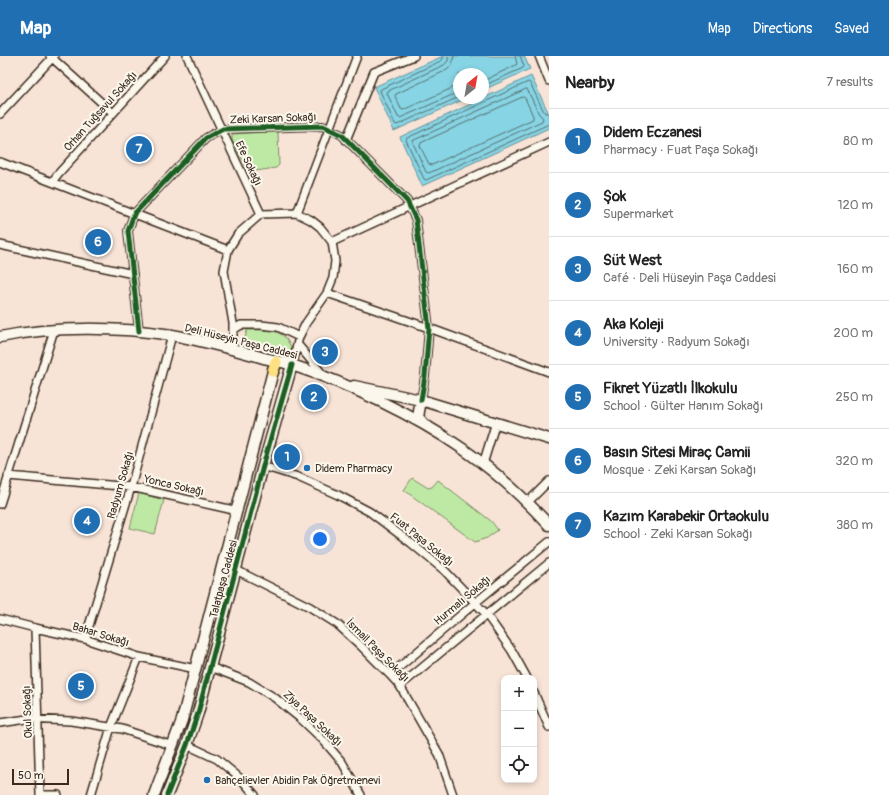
<!DOCTYPE html>
<html lang="en">
<head>
<meta charset="utf-8">
<style>
	body { margin:0; font-family:Pangolin,sans-serif; background:#f2f2f2; color:#222 }
	.controls { position:absolute; right:12px; bottom:12px; display:grid; overflow:hidden; border-radius:8px; box-shadow:0 2px 6px #0003 }
	.controls button { width:36px; height:36px; display:grid; place-items:center; padding:0; border:0; border-bottom:1px solid #e0e0e0; background:#fff; color:#222; font:20px sans-serif }
	.compass { position:absolute; left:453px; top:12px; width:36px; height:36px; border-radius:50%; background:#fff; box-shadow:0 2px 6px #0003; rotate:31deg }
	.scale { position:absolute; left:12px; bottom:10px; width:57px; box-sizing:border-box; padding-left:4px; border:2px solid #3b2a1e; border-top:0; font-size:11px; line-height:14px; white-space:nowrap; color:#3b2a1e; -webkit-text-stroke:3px #fbf7ec; paint-order:stroke }
	.you { position:absolute; left:320px; top:483px; width:14px; height:14px; margin:-10px; border:3px solid #fff; border-radius:50%; background:#1a73e8; box-shadow:0 0 0 6px #1a73e833 }
	.badge { display:grid; place-items:center; width:26px; height:26px; border-radius:50%; background:#1f6fb2; color:#fff; font-size:13px; font-weight:700 }
	.pin { position:absolute; translate:-50% -50%; border:2px solid #fff; box-shadow:0 1px 4px #0006 }
	.list { margin:0; padding:0; list-style:none }
	h2 { display:flex; justify-content:space-between; align-items:center; height:52px; margin:0; padding:0 16px; font-size:17px }
	h2 small { font-size:13px; font-weight:400; color:#767676 }
	.list li { display:grid; grid-template-columns:26px 1fr auto; gap:12px; align-items:center; box-sizing:border-box; height:64px; padding:0 16px; border-top:1px solid #e0e0e0 }
	.list b { display:block; font-size:15px; white-space:nowrap }
	.list p { margin:0; font-size:13px; white-space:nowrap; color:#767676 }
	.list em { font-size:13px; font-style:normal; color:#767676 }
	.icon { flex:none; width:22px; height:22px; fill:none; stroke:currentColor; stroke-width:2; stroke-linecap:round; stroke-linejoin:round }
	.map { position:relative; flex:none; width:549px; height:739px; overflow:hidden }
	header { display:flex; align-items:center; gap:24px; box-sizing:border-box; height:56px; padding:0 20px; background:#1f6fb2; color:#fff }
	header strong { font-size:19px }
	nav { display:flex; gap:22px; margin-inline-start:auto; font-size:14px }
	main { display:flex }
	aside { flex:1; background:#fff }
	.map>svg:first-child { display:block }
</style>
</head>
<body>
<header>
<strong>Map</strong>
<nav><a>Map</a><a>Directions</a><a>Saved</a></nav>
</header>
<main>
<div class="map">
<svg width="549" height="739" viewBox="0 0 549 739">
	<rect width="100%" height="100%" fill="#f8e4d7"/>
	<filter id="ink" filterUnits="userSpaceOnUse"><feTurbulence type="fractalNoise" baseFrequency=".025" numOctaves="2"/><feDisplacementMap in="SourceGraphic" scale="8" xChannelSelector="R" yChannelSelector="G"/><feConvolveMatrix kernelMatrix="1 2 1 2 8 2 1 2 1" color-interpolation-filters="sRGB"/></filter>
	<g filter="url(#ink)">
		<!-- green -->
		<path fill="#bee9a5" stroke="#7c8a62" d="M278 75 279 109 276 112 249 116 232 84V78Z
			M247 274C268 274 285 271 292 295L289 299 283 300 249 286 245 282Z
			M412 422 428 432 432 431 438 424 491 465 498 474 487 482 475 486 404 434Z
			M139 437 164 444 155 478 130 472Z"/>
		<!-- water -->
		<path fill="#86d4e4" stroke="#689095" d="M443 0H524L530 13 483 34V18H459V42H467L394 75 374 31Z
			M531 20 549 58V72L422 130 400 81Z"/>
		<g fill="none" stroke-linecap="round" stroke-linejoin="round">
			<!-- shore -->
			<path stroke="#596e6d" stroke-width="1" d="M443 0V3L441 5 381 33 380 35 395 68 397 69 459 41
				M448 0V5L444 9 388 35 387 37 398 61 400 62 459 36
				M454 0 452 9 447 14 396 38 395 40 401 53 403 54 459 29
				M483 25 516 9 517 8 515 0
				M483 30 523 12 524 10 520 0
				M527 33 539 58 543 62 542 65 429 117 426 116 413 87V85Z
				M523 41 525 42 533 60V63L432 109 429 108 420 90 421 87Z
				M549 58 544 56 530 27 528 26 407 82 406 84 424 123 426 124 549 68"/>
			<!-- minor casing -->
			<g stroke="#3b2a1e" stroke-width="10">
				<path id="minor" d="M50 0 113 57
					M187 0 261 158
					M539 0 549 25
					M0 58 54 0
					M346 84 374 16 414 0
					M0 106 228 194
					M52 126 58 118 165 0
					M297 157 357 0
					M332 186 549 86
					M0 189 133 218
					M327 237 429 272 549 316
					M233 274 241 269H261L278 271 299 281
					M139 275 128 175 134 158 206 82 223 73 323 70 342 79 407 145 416 164 429 272 425 320 421 344
					M298 289 325 321
					M230 292 233 279V267L224 215 228 194 238 178 261 158 297 157 311 164 320 171 332 186 335 205 333 222 327 237 306 267 299 281 292 309
					M483 408 496 366
					M263 410 298 421 338 439 370 456 411 487 445 515 486 558 512 595 527 622
					M8 420 131 431 238 455
					M527 447 549 425
					M0 448 54 274
					M236 514 310 551 337 568 361 590 390 619 400 630 439 698 453 739
					M0 563 35 572 85 583 139 601 196 613
					M35 572 40 739
					M85 583 131 431 172 279
					M210 611 249 626 275 642 301 663 323 684 342 706 361 739
					M390 619 475 547 549 486
					M400 630 549 507
					M534 637 549 671
					M0 667 27 663 71 665 122 673 173 690
					M187 689 217 703 241 723 255 739
					M42 739H58
					M91 739 111 671 139 601"/>
			</g>
			<!-- secondary casing -->
			<g stroke="#3b2a1e" stroke-width="13">
				<path id="secondary" d="M0 281C53 270 118 271 172 279 200 284 229 292 257 300 269 304 281 305 292 309 349 328 414 359 463 393 495 415 523 441 549 469
					M354 330 421 344 549 383
					M421 344 418 361 425 369
					M154 739 182 664 273 315
					M167 739 187 689 198 657 263 410 292 309"/>
			</g>
			<!-- primary casing -->
			<g stroke="#3b2a1e" stroke-width="14">
				<path id="primary" d="M273 315 276 306"/>
			</g>
			<!-- minor -->
			<use href="#minor" stroke="#fbf7ec" stroke-width="7"/>
			<!-- secondary -->
			<use href="#secondary" stroke="#fbf7ec" stroke-width="10"/>
			<!-- primary -->
			<use href="#primary" stroke="#fde080" stroke-width="11"/>
			<!-- cycleway casing -->
			<g stroke="#fbf7ec" stroke-width="8">
				<path id="cycleway" d="M139 275 128 175 134 158 206 82 223 73 323 70 342 79 407 145 416 164 429 272 425 320 421 344
					M167 739 187 689 198 657 263 410 292 309"/>
			</g>
			<!-- cycleway -->
			<use href="#cycleway" stroke="#1b5e20" stroke-width="5"/>
		</g>
	</g>
	<!-- markers -->
	<g fill="#1f6fb2" stroke="#fbf7ec" stroke-width="1.5">
		<circle cx="307" cy="412" r="4"/>
		<circle cx="207" cy="724" r="4"/>
	</g>
	<g text-anchor="middle" stroke-width="4" stroke-linejoin="round" paint-order="stroke">
		<!-- street labels -->
		<g font-size="11" fill="#3b2a1e" stroke="#fbf7ec">
			<text transform="translate(100 55) rotate(-48)" y="4">Orhan Tuğsavul Sokağı</text>
			<text transform="translate(273 62) rotate(-2)" y="4">Zeki Karsan Sokağı</text>
			<text transform="translate(249 107) rotate(65)" y="4">Efe Sokağı</text>
			<text transform="translate(241 285) rotate(14)" y="4">Deli Hüseyin Paşa Caddesi</text>
			<text transform="translate(120 429) rotate(-74)" y="4">Radyum Sokağı</text>
			<text transform="translate(174 429) rotate(13)" y="4">Yonca Sokağı</text>
			<text transform="translate(422 483) rotate(39)" y="4">Fuat Paşa Sokağı</text>
			<text transform="translate(223 523) rotate(-75)" y="4">Talatpaşa Caddesi</text>
			<text transform="translate(462 544) rotate(-40)" y="4">Hurmalı Sokağı</text>
			<text transform="translate(101 578) rotate(17)" y="4">Bahar Sokağı</text>
			<text transform="translate(378 594) rotate(45)" y="4">İsmail Paşa Sokağı</text>
			<text transform="translate(27 656) rotate(-92)" y="4">Okul Sokağı</text>
			<text transform="translate(313 662) rotate(43)" y="4">Ziya Paşa Sokağı</text>
		</g>
		<!-- poi labels -->
		<g font-size="11" fill="#3b2a1e" stroke="#fbf7ec" text-anchor="start">
			<text x="315" y="416">Didem Pharmacy</text>
			<text x="215" y="728">Bahçelievler Abidin Pak Öğretmenevi</text>
		</g>
	</g>
</svg>
<div class="controls">
<button>+</button>
<button>−</button>
<button><svg class="icon" aria-label="locate" viewBox="0 0 24 24"><circle cx="12" cy="12" r="6"/><path d="M12 2v4M12 18v4M2 12h4M18 12h4"/></svg></button>
</div>
<svg class="compass" viewBox="-18 -18 36 36"><path d="M0-13l5 13h-10z" fill="#e53935"/><path d="M0 13l5-13h-10z" fill="#767676"/></svg>
<div class="scale">50 m</div>
<div class="you"></div>
<div class="pin badge" style="left:287px;top:401px">1</div>
<div class="pin badge" style="left:314px;top:341px">2</div>
<div class="pin badge" style="left:325px;top:296px">3</div>
<div class="pin badge" style="left:87px;top:465px">4</div>
<div class="pin badge" style="left:81px;top:630px">5</div>
<div class="pin badge" style="left:98px;top:186px">6</div>
<div class="pin badge" style="left:139px;top:93px">7</div>
</div>
<aside>
<h2>Nearby<small>7 results</small></h2>
<ul class="list">
<li><span class="badge">1</span><div><b>Didem Eczanesi</b><p>Pharmacy · Fuat Paşa Sokağı</p></div><em>80 m</em></li>
<li><span class="badge">2</span><div><b>Şok</b><p>Supermarket</p></div><em>120 m</em></li>
<li><span class="badge">3</span><div><b>Süt West</b><p>Café · Deli Hüseyin Paşa Caddesi</p></div><em>160 m</em></li>
<li><span class="badge">4</span><div><b>Aka Koleji</b><p>University · Radyum Sokağı</p></div><em>200 m</em></li>
<li><span class="badge">5</span><div><b>Fikret Yüzatlı İlkokulu</b><p>School · Gülter Hanım Sokağı</p></div><em>250 m</em></li>
<li><span class="badge">6</span><div><b>Basın Sitesi Miraç Camii</b><p>Mosque · Zeki Karsan Sokağı</p></div><em>320 m</em></li>
<li><span class="badge">7</span><div><b>Kazım Karabekir Ortaokulu</b><p>School · Zeki Karsan Sokağı</p></div><em>380 m</em></li>
</ul>
</aside>
</main>
</body>
</html>
